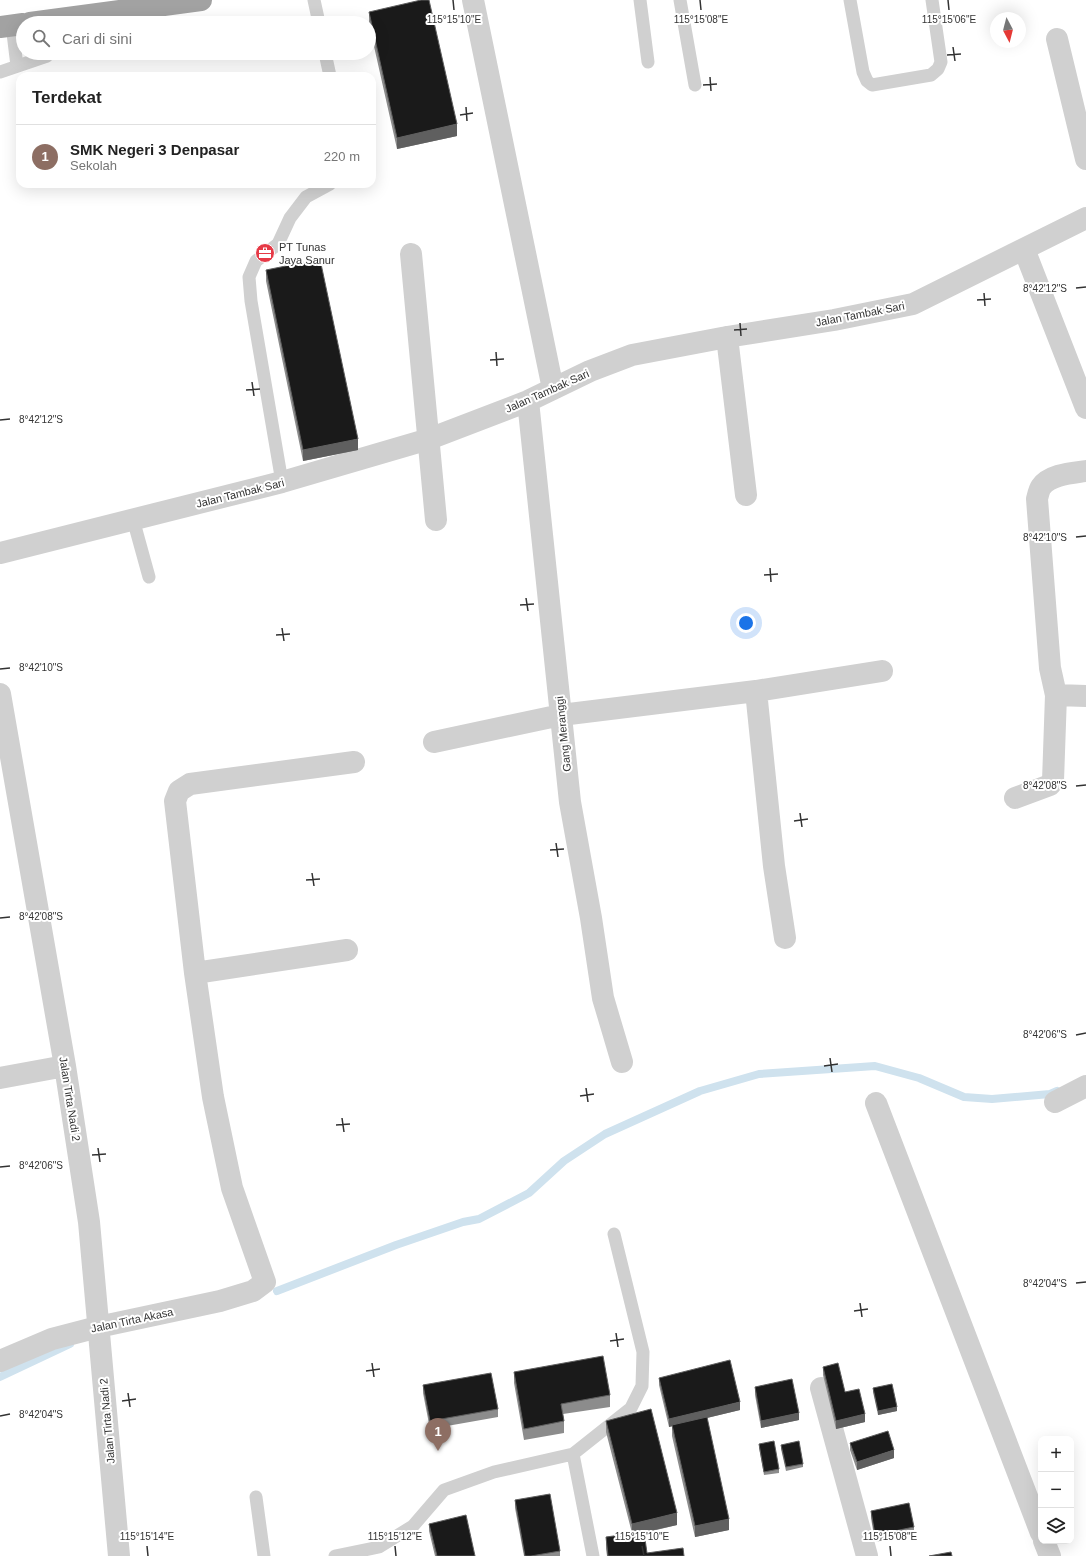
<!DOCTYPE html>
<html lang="id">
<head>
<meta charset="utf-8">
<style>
	body { margin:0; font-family:Arial,sans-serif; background:#f6f6f6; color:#222 }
	.controls { position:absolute; right:12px; bottom:12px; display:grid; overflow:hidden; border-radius:8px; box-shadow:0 4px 16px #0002 }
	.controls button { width:36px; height:36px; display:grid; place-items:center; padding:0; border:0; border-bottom:1px solid #e0e0e0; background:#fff; color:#222; font:20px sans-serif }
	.compass { position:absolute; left:990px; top:12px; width:36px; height:36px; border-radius:50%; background:#fff; box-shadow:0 4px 16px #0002; rotate:173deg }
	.you { position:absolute; left:746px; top:623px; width:14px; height:14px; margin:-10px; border:3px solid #fff; border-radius:50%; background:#1a73e8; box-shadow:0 0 0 6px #1a73e833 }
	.badge { display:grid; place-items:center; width:26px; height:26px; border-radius:50%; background:#111827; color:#fff; font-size:13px; font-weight:700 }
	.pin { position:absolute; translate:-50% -33px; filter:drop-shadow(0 1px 2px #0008) }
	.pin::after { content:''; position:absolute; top:21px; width:14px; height:12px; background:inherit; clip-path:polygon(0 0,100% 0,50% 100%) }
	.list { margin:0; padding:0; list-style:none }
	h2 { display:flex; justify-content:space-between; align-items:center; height:52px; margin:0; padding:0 16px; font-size:17px }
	h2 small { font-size:13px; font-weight:400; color:#767676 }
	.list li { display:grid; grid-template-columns:26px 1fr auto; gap:12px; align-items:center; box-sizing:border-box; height:64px; padding:0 16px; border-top:1px solid #e0e0e0 }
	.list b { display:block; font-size:15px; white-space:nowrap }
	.list p { margin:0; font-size:13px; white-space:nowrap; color:#767676 }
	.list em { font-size:13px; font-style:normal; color:#767676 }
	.icon { flex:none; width:22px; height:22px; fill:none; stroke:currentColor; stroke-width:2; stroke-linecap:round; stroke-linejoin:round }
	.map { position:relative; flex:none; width:1086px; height:1556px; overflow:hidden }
	.search { position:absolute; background:#fff; box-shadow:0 4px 16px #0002; left:16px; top:16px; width:360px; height:44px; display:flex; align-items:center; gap:10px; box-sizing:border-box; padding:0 14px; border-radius:22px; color:#767676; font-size:15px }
	.panel { position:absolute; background:#fff; box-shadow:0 4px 16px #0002; left:16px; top:72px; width:360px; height:116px; border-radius:12px }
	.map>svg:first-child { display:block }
</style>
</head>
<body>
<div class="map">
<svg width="1086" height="1556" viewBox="0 0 1086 1556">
	<rect width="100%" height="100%" fill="#fff"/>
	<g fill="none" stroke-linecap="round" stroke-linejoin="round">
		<!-- stream -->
		<path stroke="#cfe2ee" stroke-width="8" d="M277 1291 396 1245 463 1222 479 1219 529 1193 564 1161 605 1134 700 1091 759 1074 875 1066 919 1078 964 1097 992 1099 1050 1094 1057 1091
			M0 1377 70 1344"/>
		<!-- service -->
		<path stroke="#d0d0d0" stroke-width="13" d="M314 0 319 23
			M640 0 648 62
			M680 0 695 85
			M850 0 863 72 867 81 872 85 931 75 938 69 941 62 932 0
			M12 25 17 66
			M325 53 330 76
			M0 72 47 56
			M282 482 251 301 249 277 256 261 278 244 290 218 306 197 330 184
			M133 519 149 577
			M256 1497 264 1556
			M335 1556 379 1547 413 1526 444 1490 494 1472 573 1454
			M593 1556 573 1454 631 1408 642 1386 643 1352 614 1234"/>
		<!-- minor -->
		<path stroke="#d0d0d0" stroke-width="22" d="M473 0 553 389
			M1057 39 1086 159
			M1024 249 1086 408
			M411 254 436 520
			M727 337 746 495
			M528 401 570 802 591 918 603 998 622 1062
			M1086 471C1073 473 1050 474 1041 487 1039 490 1038 495 1037 499L1050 668 1056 695 1086 696
			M0 553 282 482 429 439 528 401 590 371 632 355 727 337 834 320 913 304 1086 218
			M756 691 774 866 785 938
			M0 694 65 1066 89 1222 119 1556
			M434 742 561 715 756 691 882 671
			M1015 798 1050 785 1053 781 1056 695
			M195 973 347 950
			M0 1078 65 1066
			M1055 1102 1086 1086
			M876 1103 1041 1533
			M0 1361 52 1339 98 1327 220 1301 253 1291 265 1282 232 1188 213 1097 195 973 175 801 179 791 190 784 354 762
			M821 1388 867 1556
			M1044 1541 1050 1556"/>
		<!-- trunk -->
		<path stroke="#a2a2a2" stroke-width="22" d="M30 23 201 0
			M0 27 23 24"/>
	</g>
	<!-- wall -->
	<path fill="#8c8c8c" d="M369 12 457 136 397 149 369 24Z
		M266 270 358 450 303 461 266 281Z
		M823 1367 845 1392 865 1422 836 1429 823 1375Z
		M514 1372 610 1395V1407L563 1414 564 1421V1433L524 1440 514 1383Z
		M659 1378 740 1410 707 1418 729 1530 695 1537 672 1436V1426L669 1427 659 1385Z
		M423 1385 498 1409V1417L430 1429 423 1393Z
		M755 1387 799 1420 761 1428 755 1395Z
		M873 1388 897 1411 878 1415 873 1392Z
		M606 1421 677 1525 644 1533 647 1553 684 1556H607L606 1549V1537L632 1533 606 1432Z
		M850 1443 894 1458 857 1470 850 1450Z
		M759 1444 779 1469V1473L764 1475 759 1448Z
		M781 1445 803 1464V1467L786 1471 781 1449Z
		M515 1500 560 1551V1556H524L515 1508Z
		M871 1511 914 1527V1534L875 1542 871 1518Z
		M429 1524 475 1556H435L429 1531Z"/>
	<!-- shaded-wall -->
	<path fill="#5f5f5f" d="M457 124V136L397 149V138Z
		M358 439V450L303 461V450Z
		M740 1402V1410L669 1427V1419Z
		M897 1407V1411L878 1415V1411Z
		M799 1413V1420L761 1428V1421Z
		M865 1414V1422L836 1429V1421Z
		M894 1450V1458L857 1470V1462Z
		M677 1513V1525L632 1535V1524Z
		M729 1519V1530L695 1537V1526Z"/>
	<!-- building -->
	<path fill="#1a1a1a" stroke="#5f5f5f" d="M421 0H429L457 124 397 138 369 12Z
		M320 259 358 439 303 450 266 270Z
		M603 1356 610 1395 561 1404 564 1421 524 1429 514 1372Z
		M730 1360 740 1402 669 1419 659 1378Z
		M838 1363 845 1392 859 1389 865 1414 836 1421 823 1367Z
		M491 1373 498 1409 430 1421 423 1385Z
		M792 1379 799 1413 761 1421 755 1387Z
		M892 1384 897 1407 878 1411 873 1388Z
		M651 1409 677 1513 632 1524 606 1421Z
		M707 1417 729 1519 695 1526 672 1425Z
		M888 1431 894 1450 857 1462 850 1443Z
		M774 1441 779 1469 764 1472 759 1444Z
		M799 1441 803 1464 786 1467 781 1445Z
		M550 1494 560 1551 531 1556H525L515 1500Z
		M909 1503 914 1527 875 1535 871 1511Z
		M466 1515 475 1556H437L429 1524Z
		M644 1532 647 1553 683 1548 684 1556H608L606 1537Z
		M951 1552 952 1556H929Z"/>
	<!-- ticks -->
	<path fill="none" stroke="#333" stroke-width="1.5" d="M453 0 454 10M700 0 701 10M948 0 949 10M953 47 955 61M947 55 961 54M710 77 711 91M703 85 717 84M466 107 467 121M460 115 473 113M1076 288 1086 287M984 293 985 306M977 300 991 299M740 323 741 336M734 330 747 329M496 352 497 366M490 360 504 359M252 382 254 396M246 390 260 389M0 420 10 419M1076 537 1086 536M770 568 771 582M764 575 778 574M526 598 528 611M520 605 534 604M282 628 284 641M276 635 290 634M0 669 10 668M1076 786 1086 785M800 813 802 827M794 821 808 819M556 843 558 857M550 850 564 849M312 873 314 886M306 880 320 879M0 918 10 917M1076 1035 1086 1033M830 1058 832 1072M824 1066 838 1064M586 1088 588 1102M580 1096 594 1094M342 1118 344 1132M336 1125 350 1124M98 1148 100 1162M92 1155 106 1154M0 1167 10 1166M1076 1283 1086 1282M860 1303 862 1317M854 1311 868 1309M616 1333 618 1347M610 1341 624 1339M372 1363 374 1377M366 1371 380 1369M128 1393 130 1407M122 1401 136 1399M0 1416 10 1414M147 1546 148 1556M395 1546 396 1556M642 1546 644 1556M890 1546 891 1556"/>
	<!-- icons -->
	<defs>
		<g id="office-disc" transform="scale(1)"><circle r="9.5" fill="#e63946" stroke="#fff"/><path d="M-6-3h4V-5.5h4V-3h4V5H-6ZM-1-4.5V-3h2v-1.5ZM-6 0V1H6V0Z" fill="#fff"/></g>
	</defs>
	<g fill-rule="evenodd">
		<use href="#office-disc" x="265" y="253"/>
	</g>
	<g text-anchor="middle" stroke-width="4" stroke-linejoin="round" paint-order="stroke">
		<!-- poi labels -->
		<g font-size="11" fill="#333" stroke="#fff" text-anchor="start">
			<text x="279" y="251">PT Tunas<tspan x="279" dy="13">Jaya Sanur</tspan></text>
		</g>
		<!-- street labels -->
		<g font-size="11" fill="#333" stroke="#fff">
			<text transform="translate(860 314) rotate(-11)" y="4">Jalan Tambak Sari</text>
			<text transform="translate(547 391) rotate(-24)" y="4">Jalan Tambak Sari</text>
			<text transform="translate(240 493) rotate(-14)" y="4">Jalan Tambak Sari</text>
			<text transform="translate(563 734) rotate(-96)" y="4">Gang Meranggi</text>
			<text transform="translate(70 1099) rotate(81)" y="4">Jalan Tirta Nadi 2</text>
			<text transform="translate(132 1320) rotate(-12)" y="4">Jalan Tirta Akasa</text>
			<text transform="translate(107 1421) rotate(-95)" y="4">Jalan Tirta Nadi 2</text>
		</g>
	</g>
	<g font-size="10" text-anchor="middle" fill="#333" stroke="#fff" stroke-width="4" stroke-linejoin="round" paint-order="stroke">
		<text x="454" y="23">115°15'10"E</text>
		<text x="701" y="23">115°15'08"E</text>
		<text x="949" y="23">115°15'06"E</text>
		<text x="1045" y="292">8°42'12"S</text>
		<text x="41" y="423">8°42'12"S</text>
		<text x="1045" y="541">8°42'10"S</text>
		<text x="41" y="671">8°42'10"S</text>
		<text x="1045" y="789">8°42'08"S</text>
		<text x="41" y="920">8°42'08"S</text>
		<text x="1045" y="1038">8°42'06"S</text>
		<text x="41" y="1169">8°42'06"S</text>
		<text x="1045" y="1287">8°42'04"S</text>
		<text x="41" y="1418">8°42'04"S</text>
		<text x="147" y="1540">115°15'14"E</text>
		<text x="395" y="1540">115°15'12"E</text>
		<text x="642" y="1540">115°15'10"E</text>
		<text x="890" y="1540">115°15'08"E</text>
	</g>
</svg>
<div class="controls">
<button>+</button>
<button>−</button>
<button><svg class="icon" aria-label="layers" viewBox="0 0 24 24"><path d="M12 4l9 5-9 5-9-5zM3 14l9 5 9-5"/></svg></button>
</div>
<svg class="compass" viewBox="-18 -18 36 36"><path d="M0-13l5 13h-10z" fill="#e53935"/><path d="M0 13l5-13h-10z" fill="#767676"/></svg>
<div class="you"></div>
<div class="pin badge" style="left:438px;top:1451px;background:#8d6e63">1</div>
<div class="search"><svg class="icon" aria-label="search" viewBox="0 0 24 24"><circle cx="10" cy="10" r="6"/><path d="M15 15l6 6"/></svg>Cari di sini</div>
<section class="panel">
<h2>Terdekat<small></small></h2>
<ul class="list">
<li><span class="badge" style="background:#8d6e63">1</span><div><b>SMK Negeri 3 Denpasar</b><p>Sekolah</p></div><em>220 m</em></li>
</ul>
</section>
</div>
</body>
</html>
